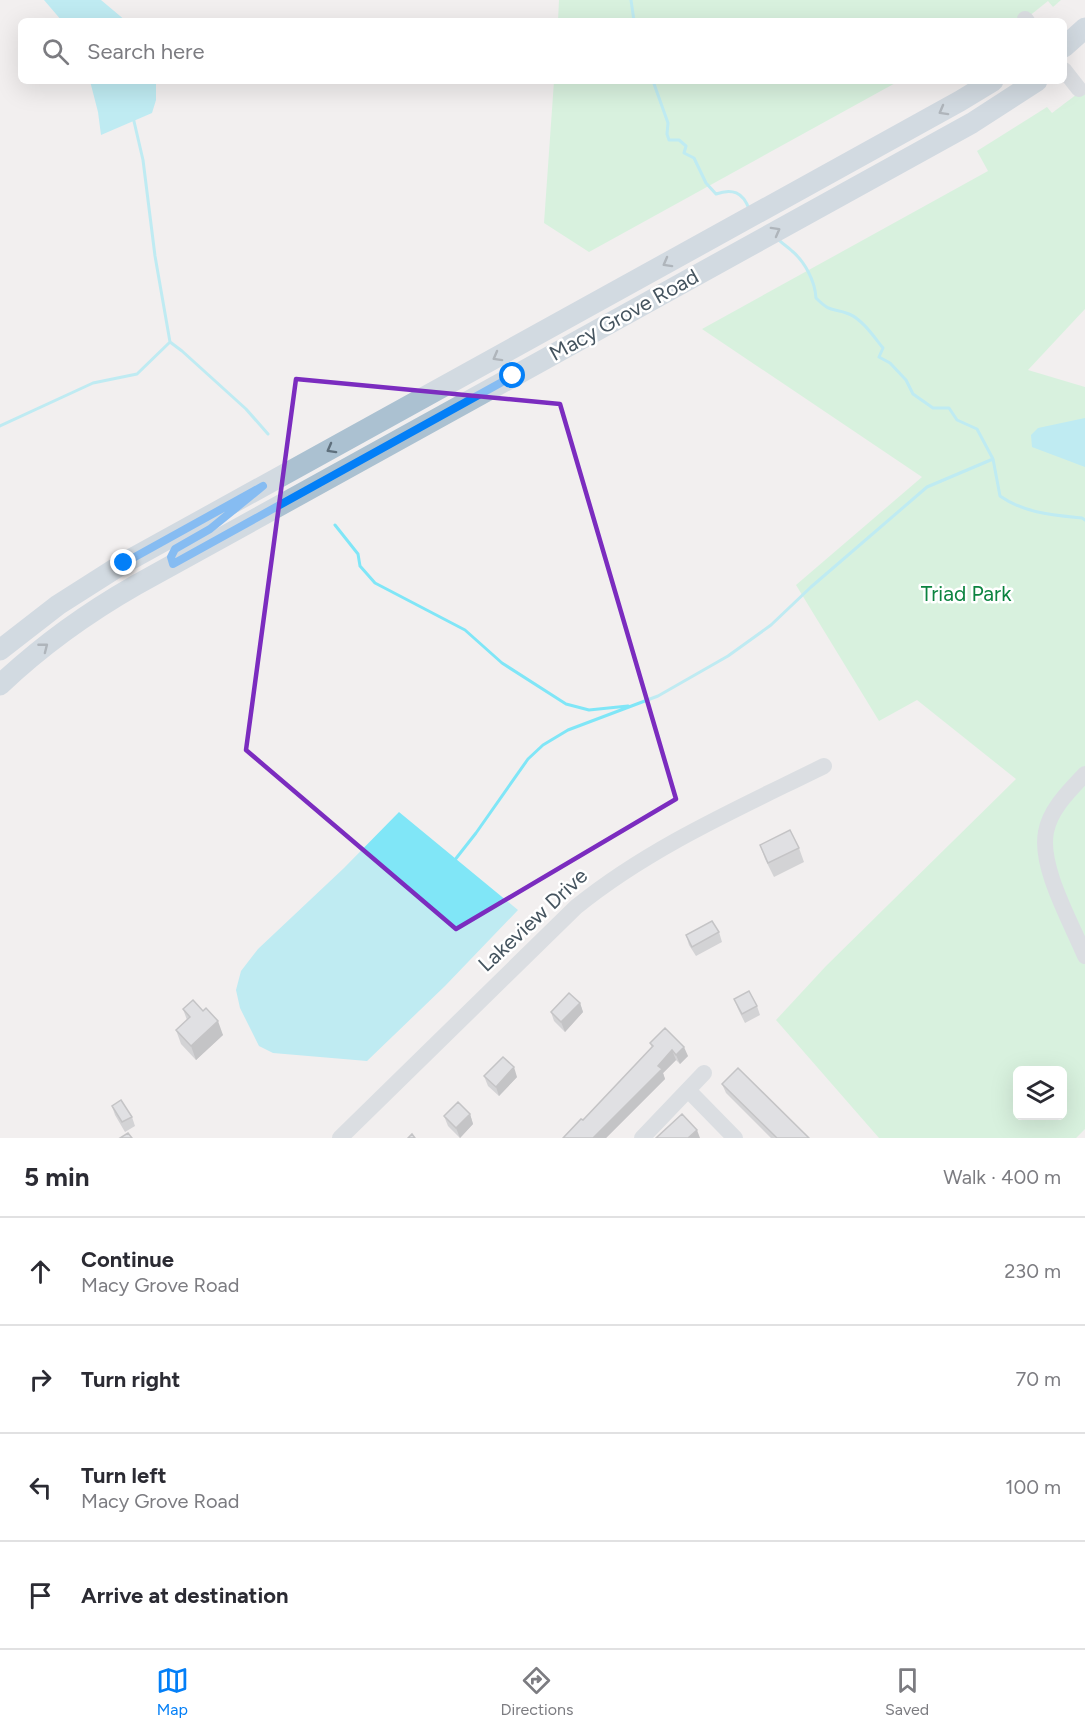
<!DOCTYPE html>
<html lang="en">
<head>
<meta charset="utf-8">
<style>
	body { margin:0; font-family:Figtree,sans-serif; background:#f2f2f3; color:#2b2b33 }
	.controls { position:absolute; right:18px; bottom:18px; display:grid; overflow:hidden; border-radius:9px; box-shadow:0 6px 24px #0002 }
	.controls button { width:54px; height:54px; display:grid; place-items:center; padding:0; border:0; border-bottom:2px solid #e1e1e2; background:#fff; color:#2b2b33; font:30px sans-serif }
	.stop { position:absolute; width:18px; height:18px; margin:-14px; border:4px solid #037ff7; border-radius:50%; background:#fff }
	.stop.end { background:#037ff7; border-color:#fff; box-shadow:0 2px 6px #0008 }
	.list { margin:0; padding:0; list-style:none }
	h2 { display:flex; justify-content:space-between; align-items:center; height:78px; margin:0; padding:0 24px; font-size:26px }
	h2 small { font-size:20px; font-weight:400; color:#7c7c81 }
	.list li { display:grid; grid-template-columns:39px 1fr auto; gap:18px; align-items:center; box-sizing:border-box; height:108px; padding:0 24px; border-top:2px solid #e1e1e2 }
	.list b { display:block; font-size:22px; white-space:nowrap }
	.list p { margin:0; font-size:20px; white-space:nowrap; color:#7c7c81 }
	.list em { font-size:20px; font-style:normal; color:#7c7c81 }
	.icon { flex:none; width:33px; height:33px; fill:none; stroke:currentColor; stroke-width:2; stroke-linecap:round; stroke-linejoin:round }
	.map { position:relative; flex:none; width:1085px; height:1138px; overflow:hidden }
	.search { position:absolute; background:#fff; box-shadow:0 6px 24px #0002; left:18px; right:18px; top:18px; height:66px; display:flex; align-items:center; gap:15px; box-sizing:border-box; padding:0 21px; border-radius:9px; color:#7c7c81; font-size:22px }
	.sheet { height:510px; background:#fff }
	nav { display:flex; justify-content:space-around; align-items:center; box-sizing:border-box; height:84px; border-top:2px solid #e1e1e2; background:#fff; font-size:16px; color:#7c7c81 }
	nav a { display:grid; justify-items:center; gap:3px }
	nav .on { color:#037ff7 }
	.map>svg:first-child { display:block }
</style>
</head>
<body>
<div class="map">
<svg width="1085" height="1138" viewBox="0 0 1085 1138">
	<rect width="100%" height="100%" fill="#f2efef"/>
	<!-- green -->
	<path fill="#b8f4cb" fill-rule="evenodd" d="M559 0H1061L1053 7 1048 1 1023 21H558Z
		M554 81H899L589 252 544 223Z
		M1085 88V309L1028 370 1085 387V1129L1076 1138H879L776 1020 826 966 1016 779 917 700 879 721 796 585 922 477 702 329 988 171 977 151 1047 107 1052 113ZM1018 1070H1062V1116H1018Z"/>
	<!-- water -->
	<path fill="#80e6f7" d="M44 0H101L126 21H62Z
		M90 81H156V100L152 113 101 135 98 112Z
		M1085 418V467L1032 447 1031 435 1038 428Z
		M399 812 518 910 445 986 367 1061 273 1053 259 1046 240 1008 236 990 241 971 258 949 344 868Z"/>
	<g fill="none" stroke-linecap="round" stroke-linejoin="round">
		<!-- stream -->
		<path stroke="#80e6f7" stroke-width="3" d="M631 0 634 21
			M653 81 668 123 667 134 669 140H679L686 146 684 153 694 158 706 183 716 194C732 188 743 192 749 209
			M133 117 143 160 155 256 170 342 182 351 246 409 268 434
			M777 238C781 243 787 246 792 251 805 262 815 281 816 298 832 314 832 307 849 314 863 320 874 337 883 348L879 357 890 363 906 380 913 394 933 408H949L957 420 977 429 993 459 1000 496C1024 513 1053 515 1082 518L1085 520
			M0 426 93 383 137 374 170 342
			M335 525 358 554 360 566 375 583 465 630 502 663 566 704 589 710 628 706
			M454 861 476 833 528 759 543 745 568 730 658 696 728 656 771 625 811 587 927 487 993 459"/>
		<!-- minor -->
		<path stroke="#becbd3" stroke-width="16" d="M1025 19 1027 21
			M1064 70 1079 89
			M1085 774C1070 790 1050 809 1046 832 1039 867 1071 922 1085 956
			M688 1090 735 1138
			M340 1138 576 907C650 847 739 808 824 766
			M642 1138 704 1073"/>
		<!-- major -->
		<path stroke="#abc1d1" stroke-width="21" d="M1064 47 1085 28
			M0 650 58 605 124 563 960 101 993 81
			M0 685C41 646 87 613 136 585L972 123 1037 81"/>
	</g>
	<!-- wall -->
	<path fill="#aeb1b6" d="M760 845 799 848 804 862 774 877 765 859Z
		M719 932 722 942 696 956 689 945 686 935Z
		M734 999 757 1006 760 1015 745 1023 738 1009Z
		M580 1003 583 1012 565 1032 554 1021 551 1012Z
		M183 1009 203 1011 223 1035 196 1060 181 1044 176 1030 187 1020Z
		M650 1043 688 1056 680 1064 676 1060 663 1073 665 1079 606 1138H563L583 1120 652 1048Z
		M484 1076 517 1077 499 1096 488 1086Z
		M722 1084 809 1138H771L726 1093Z
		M112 1106 132 1117 135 1126 125 1132 115 1115Z
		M470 1114 473 1124 460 1138 448 1126 444 1116Z"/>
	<!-- shaded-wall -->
	<path fill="#8d9094" d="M580 1003 583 1012 565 1032 561 1022Z
		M218 1021 223 1035 196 1060 191 1046Z
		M684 1047 688 1056 680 1064 676 1055Z
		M672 1050 676 1060 663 1073 665 1079 606 1138H593Z
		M514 1067 517 1077 499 1096 496 1087Z
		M470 1114 473 1124 460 1138 456 1128Z
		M697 1130 700 1138H688Z"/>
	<!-- building -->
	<path fill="#caced4" stroke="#8d9094" stroke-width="1.5" d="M790 830 799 848 768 863 760 845Z
		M712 921 719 932 692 947 686 935Z
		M749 991 757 1006 742 1014 734 999Z
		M569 993 580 1003 561 1022 551 1012Z
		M193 1000 203 1011 206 1008 218 1021 191 1046 176 1030 190 1017 183 1009Z
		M665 1028 684 1047 676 1055 672 1050 658 1066 662 1069 593 1138H563L581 1119 583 1120 653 1046 650 1043Z
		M503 1057 514 1067 496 1087 484 1076Z
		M738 1068 809 1138H777L722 1084Z
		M121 1100 132 1117 122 1122 112 1106Z
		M458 1102 470 1114 456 1128 444 1116Z
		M682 1114 697 1130 688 1138H656Z
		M128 1133 132 1138H120Z
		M412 1134 415 1138H408Z"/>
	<!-- one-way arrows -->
	<defs><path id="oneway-chevron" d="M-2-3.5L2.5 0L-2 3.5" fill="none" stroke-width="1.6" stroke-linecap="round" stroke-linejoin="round" transform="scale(1.5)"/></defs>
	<g stroke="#5e6f7c">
		<use href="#oneway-chevron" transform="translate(943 111) rotate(151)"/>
		<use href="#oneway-chevron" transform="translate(776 231) rotate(-29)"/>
		<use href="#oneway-chevron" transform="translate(667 263) rotate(151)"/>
		<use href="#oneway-chevron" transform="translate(497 357) rotate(151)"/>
		<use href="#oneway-chevron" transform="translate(331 449) rotate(151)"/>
		<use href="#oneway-chevron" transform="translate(44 647) rotate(-38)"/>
	</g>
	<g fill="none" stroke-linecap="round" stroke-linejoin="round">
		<!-- route -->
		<path stroke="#037ff7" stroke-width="8" d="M124 563 263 486 210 529 175 549 171 557 173 564 513 376"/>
	</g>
	<!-- marked area -->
	<path d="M0 0H1085V1138H0ZM296 379 560 404 676 799 456 929 246 750Z" fill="#f2efef" fill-opacity=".55" fill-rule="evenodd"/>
	<path fill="none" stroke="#7b2cbf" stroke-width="4.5" stroke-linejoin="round" d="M296 379 560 404 676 799 456 929 246 750Z"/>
	<g text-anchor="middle" stroke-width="5" stroke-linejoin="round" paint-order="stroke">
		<!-- street labels -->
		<g font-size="21" fill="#45545f" stroke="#fff">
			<text transform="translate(624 315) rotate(-29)" y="7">Macy Grove Road</text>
			<text transform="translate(533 920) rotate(-43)" y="7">Lakeview Drive</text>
		</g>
		<!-- park labels -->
		<g font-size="21" fill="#0c8440" stroke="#fff">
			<text x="966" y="601">Triad Park</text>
		</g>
	</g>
</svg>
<div class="controls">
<button><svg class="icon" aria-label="layers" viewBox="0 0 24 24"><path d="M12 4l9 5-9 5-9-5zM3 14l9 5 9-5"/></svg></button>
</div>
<div class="stop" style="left:513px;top:376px"></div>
<div class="stop end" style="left:124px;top:563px"></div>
<div class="search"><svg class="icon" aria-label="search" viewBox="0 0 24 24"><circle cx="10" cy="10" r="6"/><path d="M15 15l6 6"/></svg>Search here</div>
</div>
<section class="sheet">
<h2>5 min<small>Walk · 400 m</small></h2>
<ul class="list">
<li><svg class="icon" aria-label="ahead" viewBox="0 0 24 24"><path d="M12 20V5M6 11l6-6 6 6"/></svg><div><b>Continue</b><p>Macy Grove Road</p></div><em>230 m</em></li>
<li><svg class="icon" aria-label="right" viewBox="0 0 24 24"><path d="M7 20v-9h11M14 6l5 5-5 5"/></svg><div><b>Turn right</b></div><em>70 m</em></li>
<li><svg class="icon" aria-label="left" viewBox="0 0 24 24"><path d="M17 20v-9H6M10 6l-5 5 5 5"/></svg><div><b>Turn left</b><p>Macy Grove Road</p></div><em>100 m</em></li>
<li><svg class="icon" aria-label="arrive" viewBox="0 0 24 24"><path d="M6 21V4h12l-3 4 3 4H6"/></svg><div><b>Arrive at destination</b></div></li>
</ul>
</section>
<nav>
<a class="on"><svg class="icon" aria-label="map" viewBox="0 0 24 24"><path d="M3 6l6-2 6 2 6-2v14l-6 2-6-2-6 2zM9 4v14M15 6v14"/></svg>Map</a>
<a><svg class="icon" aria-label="directions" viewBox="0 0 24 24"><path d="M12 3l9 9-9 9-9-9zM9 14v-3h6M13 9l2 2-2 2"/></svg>Directions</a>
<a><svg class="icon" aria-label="saved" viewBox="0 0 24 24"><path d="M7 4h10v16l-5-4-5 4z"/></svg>Saved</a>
</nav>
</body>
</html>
